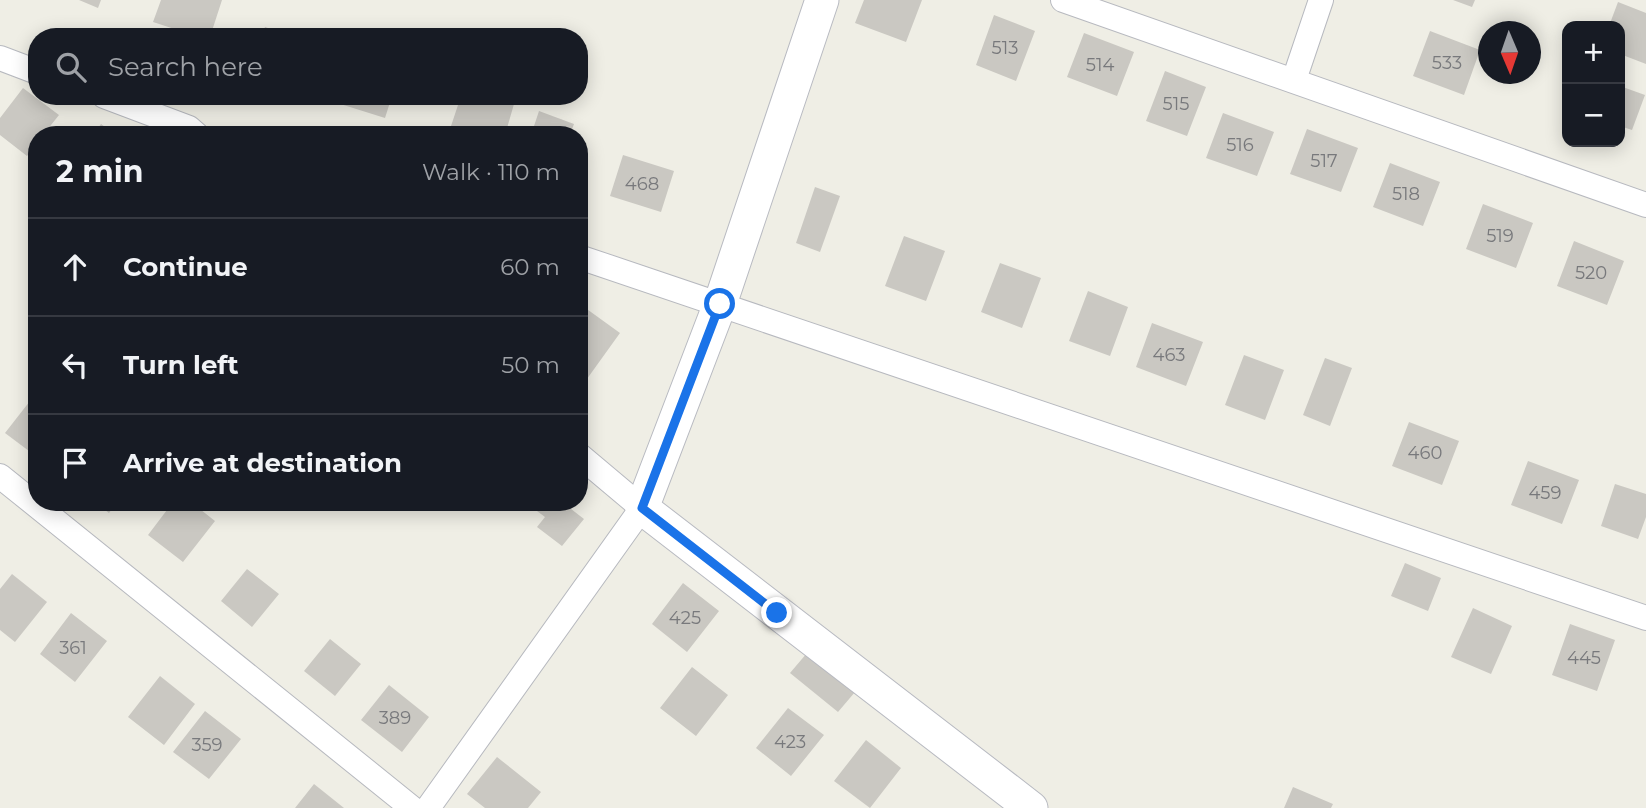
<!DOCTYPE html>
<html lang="en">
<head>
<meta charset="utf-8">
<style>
	body { margin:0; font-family:Montserrat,sans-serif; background:#20242c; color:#f1f3f6 }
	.controls { position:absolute; right:21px; top:21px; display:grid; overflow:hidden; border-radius:14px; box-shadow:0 4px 18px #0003 }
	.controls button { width:63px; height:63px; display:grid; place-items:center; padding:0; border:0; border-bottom:2px solid #363941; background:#171b24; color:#f1f3f6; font:35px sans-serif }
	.compass { position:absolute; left:1478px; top:21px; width:63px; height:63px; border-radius:50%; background:#171b24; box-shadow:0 4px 18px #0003; rotate:178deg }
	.stop { position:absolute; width:21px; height:21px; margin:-16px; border:5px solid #1a73e8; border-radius:50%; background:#fff }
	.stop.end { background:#1a73e8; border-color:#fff; box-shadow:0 2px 7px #0008 }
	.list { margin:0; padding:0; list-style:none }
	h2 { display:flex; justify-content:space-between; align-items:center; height:91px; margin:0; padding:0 28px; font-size:30px }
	h2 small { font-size:23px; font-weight:400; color:#9ea1a6 }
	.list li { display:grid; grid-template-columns:46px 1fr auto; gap:21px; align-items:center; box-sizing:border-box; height:98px; padding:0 28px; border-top:2px solid #363941 }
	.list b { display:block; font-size:26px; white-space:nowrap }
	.list em { font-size:23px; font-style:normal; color:#9ea1a6 }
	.icon { flex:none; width:38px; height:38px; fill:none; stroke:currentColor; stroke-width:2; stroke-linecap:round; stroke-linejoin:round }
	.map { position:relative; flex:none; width:1646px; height:808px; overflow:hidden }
	.search { position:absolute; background:#171b24; box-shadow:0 4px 18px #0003; left:28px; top:28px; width:560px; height:77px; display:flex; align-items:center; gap:18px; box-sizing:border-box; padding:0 24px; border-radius:28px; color:#9ea1a6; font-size:26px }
	.panel { position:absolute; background:#171b24; box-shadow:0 4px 18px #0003; left:28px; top:126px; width:560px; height:385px; border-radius:28px }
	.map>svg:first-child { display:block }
</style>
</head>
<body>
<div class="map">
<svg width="1646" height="808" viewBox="0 0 1646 808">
	<rect width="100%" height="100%" fill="#efeee5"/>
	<!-- building -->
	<path fill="#cac8c2" d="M79 0H101L98 8Z
		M161 0H222L210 37H199L153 22Z
		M864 0H922L906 42 855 23Z
		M1453 0H1475L1472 7Z
		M1618 2 1646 13V64L1620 54V26H1609Z
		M994 15 1035 31 1016 81 976 65Z
		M265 27 291 36V37H261Z
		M1430 31 1480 50 1464 95 1413 76Z
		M1084 33 1134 52 1117 96 1067 77Z
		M1165 71 1206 87 1187 136 1146 121Z
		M1620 86 1645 95 1632 130 1620 126Z
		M23 88 59 115 43 135H37V143L27 156 0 135V118Z
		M336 96H392L385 118 334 102Z
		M461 96H489L514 104 505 135H468L450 129Z
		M539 111 574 124 570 135H531Z
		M1223 113 1274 132 1257 176 1206 158Z
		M101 124 116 135H93Z
		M1307 129 1358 148 1341 192 1290 174Z
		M623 155 674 171 661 212 610 196Z
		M1390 163 1440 182 1423 226 1373 207Z
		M815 187 840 196 820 252 796 243Z
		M1483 204 1533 223 1516 268 1466 249Z
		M904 236 945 251 926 301 885 286Z
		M1574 241 1624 261 1607 305 1557 286Z
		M1000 263 1041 278 1022 328 981 312Z
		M1088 291 1128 307 1110 356 1069 341Z
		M584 307 620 333 579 390V314Z
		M1152 323 1203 342 1186 386 1136 367Z
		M1244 355 1284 370 1265 420 1225 405Z
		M1325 358 1352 368 1330 426 1303 415Z
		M37 392V457L5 433Z
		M1409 422 1459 441 1442 485 1392 466Z
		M1528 461 1579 480 1562 524 1511 505Z
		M1615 484 1646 494V517L1638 539 1601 526Z
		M95 502H117L109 513Z
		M173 502H191L215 521 183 562 148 535Z
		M537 502H562L584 519 562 546 537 527 545 517 533 508Z
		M1405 563 1441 578 1428 611 1391 596Z
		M247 569 279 594 252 627 221 601Z
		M12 574 47 602 15 642 0 630V589Z
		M683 583 719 611 687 652 652 624Z
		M1473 608 1512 626 1491 674 1451 657Z
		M71 613 107 641 75 682 40 654Z
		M1570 624 1615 640 1597 691 1552 675Z
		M330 639 361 664 335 696 304 671Z
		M807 653 855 692 838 712 790 673Z
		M692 667 728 695 696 736 660 708Z
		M160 676 195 704 164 745 128 717Z
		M389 685 429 717 402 752 361 720Z
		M788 708 824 735 791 776 756 748Z
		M205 711 241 739 209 779 173 752Z
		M866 740 901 768 870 808 834 781Z
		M497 757 541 792 528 808H485L467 794Z
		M314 784 344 808H295Z
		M1293 787 1333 804 1331 808H1284Z"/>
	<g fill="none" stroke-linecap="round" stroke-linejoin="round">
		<!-- street casing -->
		<g stroke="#b7b9bf" stroke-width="26">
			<path id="street" d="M1063 0 1646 205
				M0 58 37 72
				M1294 80 1321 0
				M104 96 189 128 197 135
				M579 257 1646 618
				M0 476 412 808
				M428 808 642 508 579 455"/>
		</g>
		<!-- secondary casing -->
		<g stroke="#b8bac1" stroke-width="35">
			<path id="secondary" d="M822 0 720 304 642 508 1031 808"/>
		</g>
		<!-- street -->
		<use href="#street" stroke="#fff" stroke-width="24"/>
		<!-- secondary -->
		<use href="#secondary" stroke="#fff" stroke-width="33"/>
	</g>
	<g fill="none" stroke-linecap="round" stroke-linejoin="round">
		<!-- route -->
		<path stroke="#1a73e8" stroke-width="9" d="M720 304 642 508 777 613"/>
	</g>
	<g text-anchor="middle" stroke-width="5" stroke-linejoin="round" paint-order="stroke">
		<!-- number labels -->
		<g font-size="18" fill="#78797c">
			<text x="1005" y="54">513</text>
			<text x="1447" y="69">533</text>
			<text x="1100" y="71">514</text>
			<text x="1176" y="110">515</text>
			<text x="1240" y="151">516</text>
			<text x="1324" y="167">517</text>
			<text x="642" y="190">468</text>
			<text x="1406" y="200">518</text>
			<text x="1500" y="242">519</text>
			<text x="1591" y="279">520</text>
			<text x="1169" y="361">463</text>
			<text x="1425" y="459">460</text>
			<text x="1545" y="499">459</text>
			<text x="685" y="624">425</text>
			<text x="73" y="654">361</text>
			<text x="1584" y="664">445</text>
			<text x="395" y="724">389</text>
			<text x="790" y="748">423</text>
			<text x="207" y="751">359</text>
		</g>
	</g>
</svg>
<div class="controls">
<button>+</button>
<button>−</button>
</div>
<svg class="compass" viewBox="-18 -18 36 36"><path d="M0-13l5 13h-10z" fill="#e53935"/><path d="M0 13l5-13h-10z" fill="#9ea1a6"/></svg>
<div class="stop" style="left:720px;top:304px"></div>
<div class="stop end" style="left:777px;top:613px"></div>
<div class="search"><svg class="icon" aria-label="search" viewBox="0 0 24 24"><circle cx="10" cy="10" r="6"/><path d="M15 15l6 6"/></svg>Search here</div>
<section class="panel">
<h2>2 min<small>Walk · 110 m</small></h2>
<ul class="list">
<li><svg class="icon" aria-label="ahead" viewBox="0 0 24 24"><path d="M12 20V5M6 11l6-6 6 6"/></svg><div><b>Continue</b></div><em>60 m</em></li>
<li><svg class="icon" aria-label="left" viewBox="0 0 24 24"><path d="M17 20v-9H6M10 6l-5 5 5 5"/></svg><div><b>Turn left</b></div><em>50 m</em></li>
<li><svg class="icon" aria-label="arrive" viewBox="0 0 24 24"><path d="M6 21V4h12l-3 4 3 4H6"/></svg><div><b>Arrive at destination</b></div></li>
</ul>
</section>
</div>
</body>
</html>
